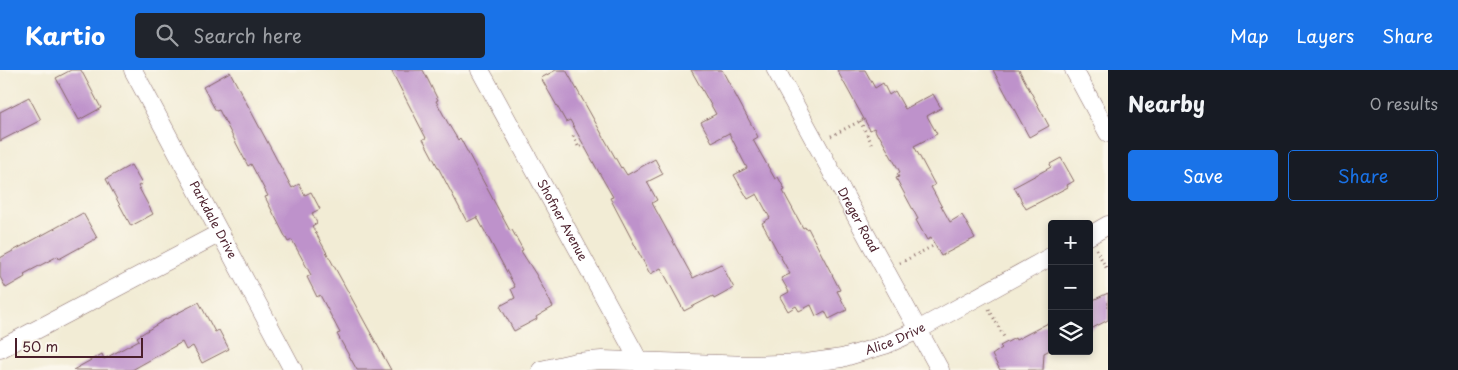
<!DOCTYPE html>
<html lang="en">
<head>
<meta charset="utf-8">
<style>
	body { margin:0; font-family:"Playpen Sans",sans-serif; background:#20242c; color:#f1f3f6 }
	.controls { position:absolute; right:15px; bottom:15px; display:grid; overflow:hidden; border-radius:5px; box-shadow:0 2px 8px #0003 }
	.controls button { width:45px; height:45px; display:grid; place-items:center; padding:0; border:0; border-bottom:1px solid #363941; background:#171b24; color:#f1f3f6; font:25px sans-serif }
	.scale { position:absolute; left:15px; bottom:12px; width:128px; box-sizing:border-box; padding-left:5px; border:2px solid #4a1f2b; border-top:0; font-size:14px; line-height:18px; white-space:nowrap; color:#4a1f2b; -webkit-text-stroke:4px #fbf7ec; paint-order:stroke }
	.list { margin:0; padding:0; list-style:none }
	h2 { display:flex; justify-content:space-between; align-items:center; height:65px; margin:0; padding:0 20px; font-size:21px }
	h2 small { font-size:16px; font-weight:400; color:#9ea1a6 }
	.actions { display:flex; gap:10px; padding:15px 20px }
	.actions a { flex:1; padding:11px 0; border:1px solid #1a73e8; border-radius:5px; text-align:center; font-size:18px; color:#1a73e8 }
	.actions .main { background:#1a73e8; color:#fff }
	.icon { flex:none; width:28px; height:28px; fill:none; stroke:currentColor; stroke-width:2; stroke-linecap:round; stroke-linejoin:round }
	.map { position:relative; flex:none; width:1108px; height:300px; overflow:hidden }
	header { display:flex; align-items:center; gap:30px; box-sizing:border-box; height:70px; padding:0 25px; background:#1a73e8; color:#fff }
	header strong { font-size:24px }
	nav { display:flex; gap:28px; margin-inline-start:auto; font-size:18px }
	.search { width:350px; height:45px; background:#20242c; display:flex; align-items:center; gap:12px; box-sizing:border-box; padding:0 18px; border-radius:5px; color:#9ea1a6; font-size:19px }
	main { display:flex }
	aside { flex:1; background:#171b24 }
	.map>svg:first-child { display:block }
</style>
</head>
<body>
<header>
<strong>Kartio</strong>
<div class="search"><svg class="icon" aria-label="search" viewBox="0 0 24 24"><circle cx="10" cy="10" r="6"/><path d="M15 15l6 6"/></svg>Search here</div>
<nav><a>Map</a><a>Layers</a><a>Share</a></nav>
</header>
<main>
<div class="map">
<svg width="1108" height="300" viewBox="0 0 1108 300">
	<rect width="100%" height="100%" fill="#fbf7ec"/>
	<filter id="ink" filterUnits="userSpaceOnUse"><feTurbulence type="fractalNoise" baseFrequency=".02" numOctaves="2"/><feDisplacementMap in="SourceGraphic" scale="10" xChannelSelector="R" yChannelSelector="G"/><feConvolveMatrix kernelMatrix="1 2 1 2 8 2 1 2 1" color-interpolation-filters="sRGB"/></filter>
	<filter id="wash" filterUnits="userSpaceOnUse"><feTurbulence type="fractalNoise" baseFrequency=".0096" numOctaves="4" result="noise"/><feDisplacementMap in="SourceGraphic" scale="20" xChannelSelector="R" yChannelSelector="G"/><feGaussianBlur stdDeviation="1.12" result="paint"/><feColorMatrix in="noise" values="0 0 0 0 0 0 0 0 0 0 0 0 0 0 0 0 0 1.4 0 .05"/><feComposite in="paint" operator="in"/></filter>
	<g filter="url(#wash)">
		<rect width="100%" height="100%" fill="#f2ecd5"/>
		<g id="blocks">
			<!-- building -->
			<path fill="#be92cb" d="M71 0H81L101 38 79 50 56 8Z
				M391 0H423L438 30 436 31 449 55 458 70 460 68 510 161 512 160 523 180 521 181 537 206 553 237 536 247 537 249 514 261 500 236 515 228 511 219 515 217 477 147 467 152 423 69 426 68Z
				M556 0H566L621 98 622 97 627 105 655 89 663 104 647 112 657 130 652 133 693 208 721 194 734 218 714 229 713 226 684 241 661 198 650 204 610 128 613 127 597 99 570 50 566 52 541 8Z
				M691 0H722L758 67 753 70 775 109 778 107 785 120 783 121 803 158 805 157 806 159 808 158 840 220 837 221 847 240 829 249 825 241 816 246 811 235 799 241 796 236 788 241 780 227 789 222 781 208 790 204 762 153 770 148 757 124 748 129 734 105 747 98 729 63 712 72 701 52 716 44Z
				M837 0H865L875 18 883 13 889 25 895 21 905 39 933 24 941 38 927 46 937 64 914 76 935 115 931 117 950 152 962 145 975 168 941 186 931 168 927 170 916 150 918 149 896 108 899 107 897 104 900 102 879 65 878 66 874 58 870 60Z
				M993 0H1019L1049 56 1029 67Z
				M230 2 292 118 299 114 305 125 311 122 320 139 312 143 317 153 312 156 391 300H357L337 264 340 263 320 225 317 227 307 207 311 205 292 170 288 172 265 127 268 126 251 94 248 96 219 40 216 41 203 17Z
				M29 27 41 50 0 71V42Z
				M1061 88 1074 111 1067 115 1068 117 1026 139 1014 117 1051 97 1050 94Z
				M131 95 142 114 138 116 153 144 131 156 106 109Z
				M83 143 97 168 59 189 58 186 24 204 25 207 6 218 0 207V188Z
				M1108 223V250L1089 260V232Z
				M199 232 215 262 219 260 229 279 202 293 193 276 186 280 182 272 132 300H73L102 284 104 289 139 270 137 267 164 250Z
				M1052 251V279L1044 283 1043 300H1000L992 285 1002 278 1000 276 1015 268 1016 270Z"/>
		</g>
	</g>
	<g filter="url(#ink)">
		<use href="#blocks" fill-opacity="0" stroke="#856766" stroke-width="1"/>
		<g fill="none" stroke-linecap="round" stroke-linejoin="round">
			<!-- street casing -->
			<g stroke="#856766" stroke-width="19">
				<g id="street">
					<path id="s1" d="M133 0 293 300"/>
					<path id="s2" d="M480 0 644 300"/>
					<path id="s3" d="M776 0 940 300"/>
					<path d="M1074 0 1108 63"/>
					<path d="M1089 166 1108 155"/>
					<path d="M0 279 220 163"/>
					<path id="s4" d="M541 300 576 292 602 290 750 295 806 293 842 288 885 275 918 260 1052 186"/>
				</g>
			</g>
			<!-- path -->
			<path stroke="#856766" stroke-width="3" stroke-dasharray="1 4" stroke-linecap="butt" d="M860 51 872 74
				M573 66 579 78 583 75
				M831 66 864 49
				M1096 179 1108 201
				M900 193 933 176
				M989 239 1005 269"/>
			<!-- street -->
			<use href="#street" stroke="#fff" stroke-width="18"/>
		</g>
	</g>
	<g text-anchor="middle" stroke-width="4" stroke-linejoin="round" paint-order="stroke">
		<!-- street labels -->
		<g font-size="12" fill="#4a1f2b" stroke="#fbf7ec">
			<text dy="4" stroke="none"><textPath href="#s1" startOffset="170">Parkdale Drive</textPath></text>
			<text dy="4" stroke="none"><textPath href="#s2" startOffset="171">Shofner Avenue</textPath></text>
			<text dy="4" stroke="none"><textPath href="#s3" startOffset="171">Dreger Road</textPath></text>
			<text dy="4" stroke="none"><textPath href="#s4" startOffset="359">Alice Drive</textPath></text>
		</g>
	</g>
</svg>
<div class="controls">
<button>+</button>
<button>−</button>
<button><svg class="icon" aria-label="layers" viewBox="0 0 24 24"><path d="M12 4l9 5-9 5-9-5zM3 14l9 5 9-5"/></svg></button>
</div>
<div class="scale">50 m</div>
</div>
<aside>
<h2>Nearby<small>0 results</small></h2>
<ul class="list">
</ul>
<div class="actions"><a class="main">Save</a><a>Share</a></div>
</aside>
</main>
</body>
</html>
